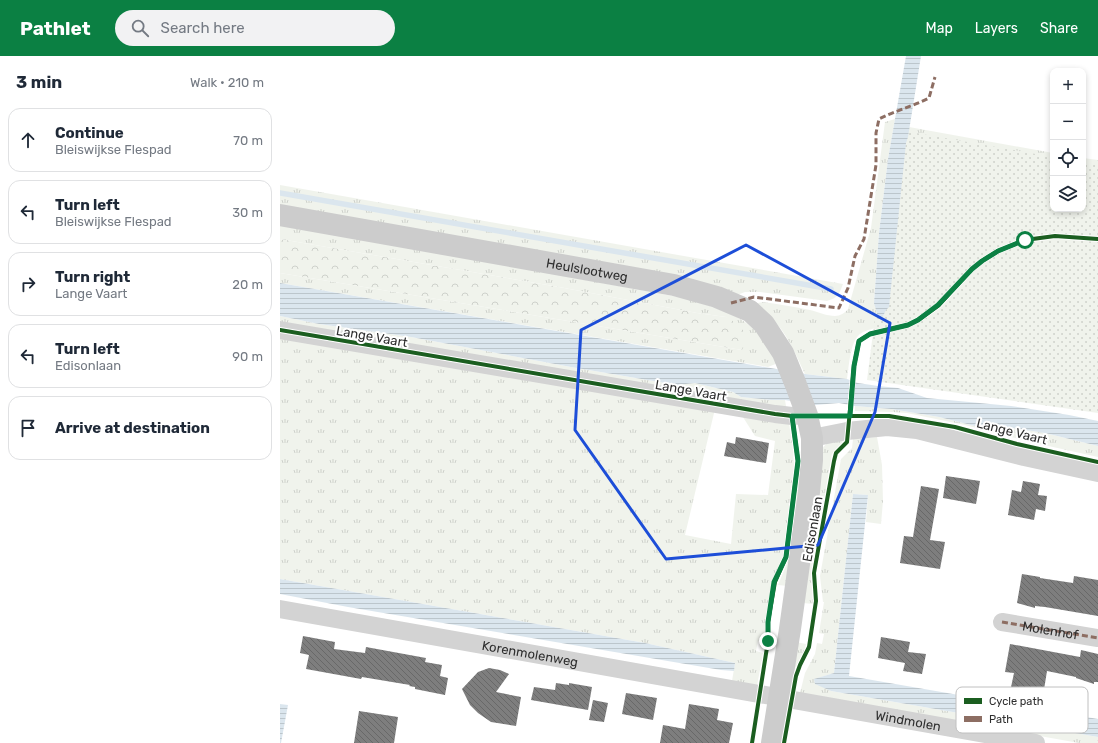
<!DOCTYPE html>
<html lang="en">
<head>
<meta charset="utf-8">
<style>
	body { margin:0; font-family:Rubik,sans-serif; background:#f2f2f3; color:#1f2937 }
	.controls { position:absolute; right:12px; top:12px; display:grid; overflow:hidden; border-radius:8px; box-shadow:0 2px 6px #0003 }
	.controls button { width:36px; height:36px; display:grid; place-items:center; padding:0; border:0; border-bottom:1px solid #e0e1e3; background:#fff; color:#1f2937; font:20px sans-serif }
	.stop { position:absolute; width:12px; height:12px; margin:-9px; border:3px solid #0b8043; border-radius:50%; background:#fff }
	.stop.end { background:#0b8043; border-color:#fff; box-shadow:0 1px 4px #0008 }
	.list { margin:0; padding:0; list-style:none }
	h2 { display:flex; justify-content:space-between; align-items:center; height:52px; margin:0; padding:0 16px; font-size:17px }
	h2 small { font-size:13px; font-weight:400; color:#747a83 }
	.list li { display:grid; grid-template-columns:26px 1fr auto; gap:12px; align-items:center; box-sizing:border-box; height:64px; margin:0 8px 8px; padding:0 8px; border:1px solid #e0e1e3; border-radius:12px }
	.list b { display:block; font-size:15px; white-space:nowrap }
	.list p { margin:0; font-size:13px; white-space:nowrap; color:#747a83 }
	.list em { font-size:13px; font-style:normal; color:#747a83 }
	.icon { flex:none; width:22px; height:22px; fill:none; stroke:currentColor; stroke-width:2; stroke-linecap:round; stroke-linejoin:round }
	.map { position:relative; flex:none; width:818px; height:687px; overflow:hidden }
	header { display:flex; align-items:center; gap:24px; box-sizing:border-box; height:56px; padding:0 20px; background:#0b8043; color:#fff }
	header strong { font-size:19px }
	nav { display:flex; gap:22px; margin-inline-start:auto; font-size:14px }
	.search { width:280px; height:36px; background:#f2f2f3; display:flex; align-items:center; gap:10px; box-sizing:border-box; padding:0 14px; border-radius:22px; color:#747a83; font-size:15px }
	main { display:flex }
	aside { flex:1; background:#fff }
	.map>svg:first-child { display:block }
</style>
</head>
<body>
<header>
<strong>Pathlet</strong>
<div class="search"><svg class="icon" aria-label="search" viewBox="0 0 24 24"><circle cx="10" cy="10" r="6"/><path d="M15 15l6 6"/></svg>Search here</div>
<nav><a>Map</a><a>Layers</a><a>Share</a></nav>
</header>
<main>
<aside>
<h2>3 min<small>Walk · 210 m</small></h2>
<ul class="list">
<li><svg class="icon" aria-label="ahead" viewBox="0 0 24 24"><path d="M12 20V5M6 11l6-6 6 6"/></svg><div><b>Continue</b><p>Bleiswijkse Flespad</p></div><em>70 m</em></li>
<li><svg class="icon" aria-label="left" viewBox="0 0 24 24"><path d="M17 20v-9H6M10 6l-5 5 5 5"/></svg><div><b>Turn left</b><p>Bleiswijkse Flespad</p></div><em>30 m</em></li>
<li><svg class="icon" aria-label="right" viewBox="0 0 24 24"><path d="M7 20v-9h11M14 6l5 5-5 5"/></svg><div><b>Turn right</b><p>Lange Vaart</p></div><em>20 m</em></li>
<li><svg class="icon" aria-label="left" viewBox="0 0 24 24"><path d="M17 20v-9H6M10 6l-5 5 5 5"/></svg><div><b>Turn left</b><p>Edisonlaan</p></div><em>90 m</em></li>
<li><svg class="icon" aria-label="arrive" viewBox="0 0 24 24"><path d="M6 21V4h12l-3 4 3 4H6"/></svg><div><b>Arrive at destination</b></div></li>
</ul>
</aside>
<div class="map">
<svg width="818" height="687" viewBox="0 0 818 687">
	<defs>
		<pattern id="grass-tufts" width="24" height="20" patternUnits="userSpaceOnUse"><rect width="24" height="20" fill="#f0f3ec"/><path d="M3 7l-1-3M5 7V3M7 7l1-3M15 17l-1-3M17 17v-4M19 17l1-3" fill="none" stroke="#ced1cb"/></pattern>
		<pattern id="forest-crowns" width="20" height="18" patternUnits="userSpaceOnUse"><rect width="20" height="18" fill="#f0f3ec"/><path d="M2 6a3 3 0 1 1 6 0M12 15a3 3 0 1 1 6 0" fill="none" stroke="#ced1cb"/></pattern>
		<pattern id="park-dots" width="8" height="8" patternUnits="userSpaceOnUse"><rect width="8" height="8" fill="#f0f3ec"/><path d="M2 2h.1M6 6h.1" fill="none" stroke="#ced1cb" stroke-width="1.8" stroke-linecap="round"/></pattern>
		<pattern id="water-rules" width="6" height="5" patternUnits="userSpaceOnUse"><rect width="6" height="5" fill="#dbe6ee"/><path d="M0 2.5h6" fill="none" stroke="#bcc6cc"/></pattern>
		<pattern id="building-back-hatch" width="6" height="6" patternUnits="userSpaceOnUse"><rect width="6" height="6" fill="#7e7e7e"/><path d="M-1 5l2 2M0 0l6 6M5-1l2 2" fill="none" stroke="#686868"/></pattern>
	</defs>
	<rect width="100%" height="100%" fill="#fff"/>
	<!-- grass -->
	<path fill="url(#grass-tufts)" d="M615 63 608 103 599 177 594 247 629 71 773 97V153H803V102L818 104V177L595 272C589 274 582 275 578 280 570 288 569 311 567 323L525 318C515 297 507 276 489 260 485 255 479 252 474 249L478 247 483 246C499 248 515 251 530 254 538 256 547 260 555 260 560 260 565 257 568 253L591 172 605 66Z
		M0 129 563 228C559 239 557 242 547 245L480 236H465L457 239 0 150Z
		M0 168 404 242C429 250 459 257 477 276 485 285 491 298 498 307L488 311 0 227V217L462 294 446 261 417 257 279 231 0 183Z
		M0 260 39 268 131 281 291 311 397 329 415 327 453 336 461 341 491 344H505L507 356 0 269Z
		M0 279 435 353 405 479 451 488 456 438 488 439 495 385 475 380 461 358 509 367 513 394 514 409 503 500 492 525 485 565V587L478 585 476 595 483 597 477 630 452 625 455 607 365 587 0 523Z
		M575 350 611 353 659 361 695 370 707 368 765 377 818 390V401L755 387 685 369 627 357 613 356 575 355Z
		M597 381 602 409 603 445 601 468 586 466 588 439 573 438 554 617 535 623 551 635 818 681V687H799L520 637 525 617 535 598 537 587 542 588 544 578 539 577 544 546H543L540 520 561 403 572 392 573 383Z
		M563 383 562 387 552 398 531 518 533 548 523 547 542 393C547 385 554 385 563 383Z
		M521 394H524L508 530 498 529 510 500 520 412Z
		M516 586 526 588 525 595 515 612Z"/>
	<!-- forest -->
	<path fill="url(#forest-crowns)" d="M0 183 279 231 417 257 446 261 458 268 468 280 462 294 0 217Z"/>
	<!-- park -->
	<path fill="url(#park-dots)" d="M619 74 773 101V153H803V106L818 109V357L587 324Z"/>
	<!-- water -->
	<path fill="url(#water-rules)" d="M626 0H641L628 81 626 87 609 251 606 254 602 262 598 261 594 247 599 177 608 103Z
		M0 227 525 318 567 323 578 327 598 330 618 332 647 342 731 350 789 359 818 365V390L765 377 707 368 695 370 659 361 611 353 575 350 559 347 535 349 505 344H491L461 341 453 336 415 327 397 329 291 311 131 281 39 268 0 260Z
		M573 438 588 439 569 620 818 663V681L551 635 535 628 534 623 554 617Z
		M0 523 365 587 455 607 454 615 441 614 68 551 0 538Z
		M0 648 8 649 1 687H0Z"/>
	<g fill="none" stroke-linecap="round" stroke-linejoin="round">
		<!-- stream -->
		<path stroke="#dbe6ee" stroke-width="5.5" d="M0 137 551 233"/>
	</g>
	<!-- building -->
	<path fill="url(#building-back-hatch)" d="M456 381 489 387 486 407 444 400 447 386 455 388Z
		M666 420 700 425 696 448 663 442Z
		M743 425 760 428 758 439 767 440 765 455 756 453 754 464 728 459 732 434 741 436Z
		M641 430 659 433 650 484 665 486 660 513 620 507 624 480 633 481Z
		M742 518 760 521V522L793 527 794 520 818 524V560L765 551 755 550V552L737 547Z
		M23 580 55 586 54 593 85 597 86 591 146 602 145 606 162 609 160 620 168 622 165 639 135 633V631L129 630 130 629 82 621 81 623 26 613 29 599 20 597Z
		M601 581 630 586 628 596 646 598 642 618 623 615 625 607 598 602Z
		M730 588 800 601 801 594 818 598V626H814V628L796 622V621L767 615 762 646 743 643 744 638 730 636 734 617 725 616Z
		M209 612 220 614 229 618 216 636 241 641 236 670 211 666 198 657 190 649 182 633 198 616Z
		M276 627 289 629V627L312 631 308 654 251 644 254 631 275 634Z
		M346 637 377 642 373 664 342 658Z
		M313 644 328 647 324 666 309 664Z
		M409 648 439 653 437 664 453 667 449 687H380L383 669 405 673Z
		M79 655 118 661 114 687H74Z"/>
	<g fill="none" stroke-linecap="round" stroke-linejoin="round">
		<!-- street -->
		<g stroke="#d3d3d3" stroke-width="18">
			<path d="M0 274 495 358 512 360 527 359"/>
			<path d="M532 382 567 375 607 371 637 374 744 401 818 417"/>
			<path id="s1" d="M0 553 756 687"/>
			<path id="s2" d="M722 566 818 582"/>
		</g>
		<!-- secondary -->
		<path stroke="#ccc" stroke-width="22" id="s3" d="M0 159 394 229 437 241 470 255 484 268 503 297 516 329 527 359 532 382V404L529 436 510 573 492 687"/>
		<!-- quiet -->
		<path stroke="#8d6e63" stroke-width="3" stroke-dasharray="6 3" stroke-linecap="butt" d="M451 247 474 241 559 252 568 232 575 200 584 183 596 109V77L599 63C615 55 633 50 649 42L655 21
			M722 566 818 582"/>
		<!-- cycleway casing -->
		<g stroke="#fff" stroke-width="6">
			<path id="cycleway" d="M0 274 495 358 512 360H609L675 371 737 388 818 406
				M472 687 488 585V566L495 526 506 501 518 405 512 360
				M504 687 516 620 520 609 529 591 536 545 534 517 554 405 556 397 567 386 574 310 579 285 590 278 628 269 638 264 659 249 692 213 702 205 718 195 745 184 775 180 818 183"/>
		</g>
		<!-- cycleway -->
		<use href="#cycleway" stroke="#1b5e20" stroke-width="4"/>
	</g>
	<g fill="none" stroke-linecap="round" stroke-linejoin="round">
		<!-- route -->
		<path stroke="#0b8043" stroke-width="5" d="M488 585V566L494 526 506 501 518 405 512 360H570L574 310 579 285 590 278 628 269 638 264 658 249 692 213 702 205 718 195 745 184"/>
	</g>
	<!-- marked area -->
	<path fill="none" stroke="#1d4ed8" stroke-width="3" stroke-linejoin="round" d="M466 189 610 267 595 356 538 489 386 503 295 374 301 274Z"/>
	<g text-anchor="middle" stroke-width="4" stroke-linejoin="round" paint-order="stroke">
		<!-- street labels -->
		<g font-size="13" fill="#2e2e2e" stroke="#fff">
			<text dy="5" stroke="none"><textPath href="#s3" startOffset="312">Heulslootweg</textPath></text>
			<text transform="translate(92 280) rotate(10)" y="5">Lange Vaart</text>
			<text transform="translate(411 334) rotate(10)" y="5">Lange Vaart</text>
			<text transform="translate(732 375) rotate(14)" y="5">Lange Vaart</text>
			<text transform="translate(532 473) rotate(-80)" y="5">Edisonlaan</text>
			<text dy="5" stroke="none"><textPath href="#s2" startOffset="49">Molenhof</textPath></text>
			<text dy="5" stroke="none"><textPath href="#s1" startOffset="254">Korenmolenweg</textPath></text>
			<text dy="5" stroke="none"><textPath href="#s1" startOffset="638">Windmolen</textPath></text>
		</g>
	</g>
	<!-- legend -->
	<rect x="676" y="631" width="132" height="46" rx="6" fill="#fff" stroke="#c0c0c0" stroke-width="1"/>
	<rect x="684" y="642" width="18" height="6" fill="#1b5e20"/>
	<rect x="684" y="660" width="18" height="6" fill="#8d6e63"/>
	<g font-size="11" fill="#2e2e2e">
		<text x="709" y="649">Cycle path</text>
		<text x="709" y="667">Path</text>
	</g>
</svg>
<div class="controls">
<button>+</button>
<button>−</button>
<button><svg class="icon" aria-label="locate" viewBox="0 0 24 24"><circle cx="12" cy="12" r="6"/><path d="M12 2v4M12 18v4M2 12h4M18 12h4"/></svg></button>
<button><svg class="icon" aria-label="layers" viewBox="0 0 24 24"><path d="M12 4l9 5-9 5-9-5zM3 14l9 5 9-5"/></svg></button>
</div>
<div class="stop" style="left:745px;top:184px"></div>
<div class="stop end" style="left:488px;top:585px"></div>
</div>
</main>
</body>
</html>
